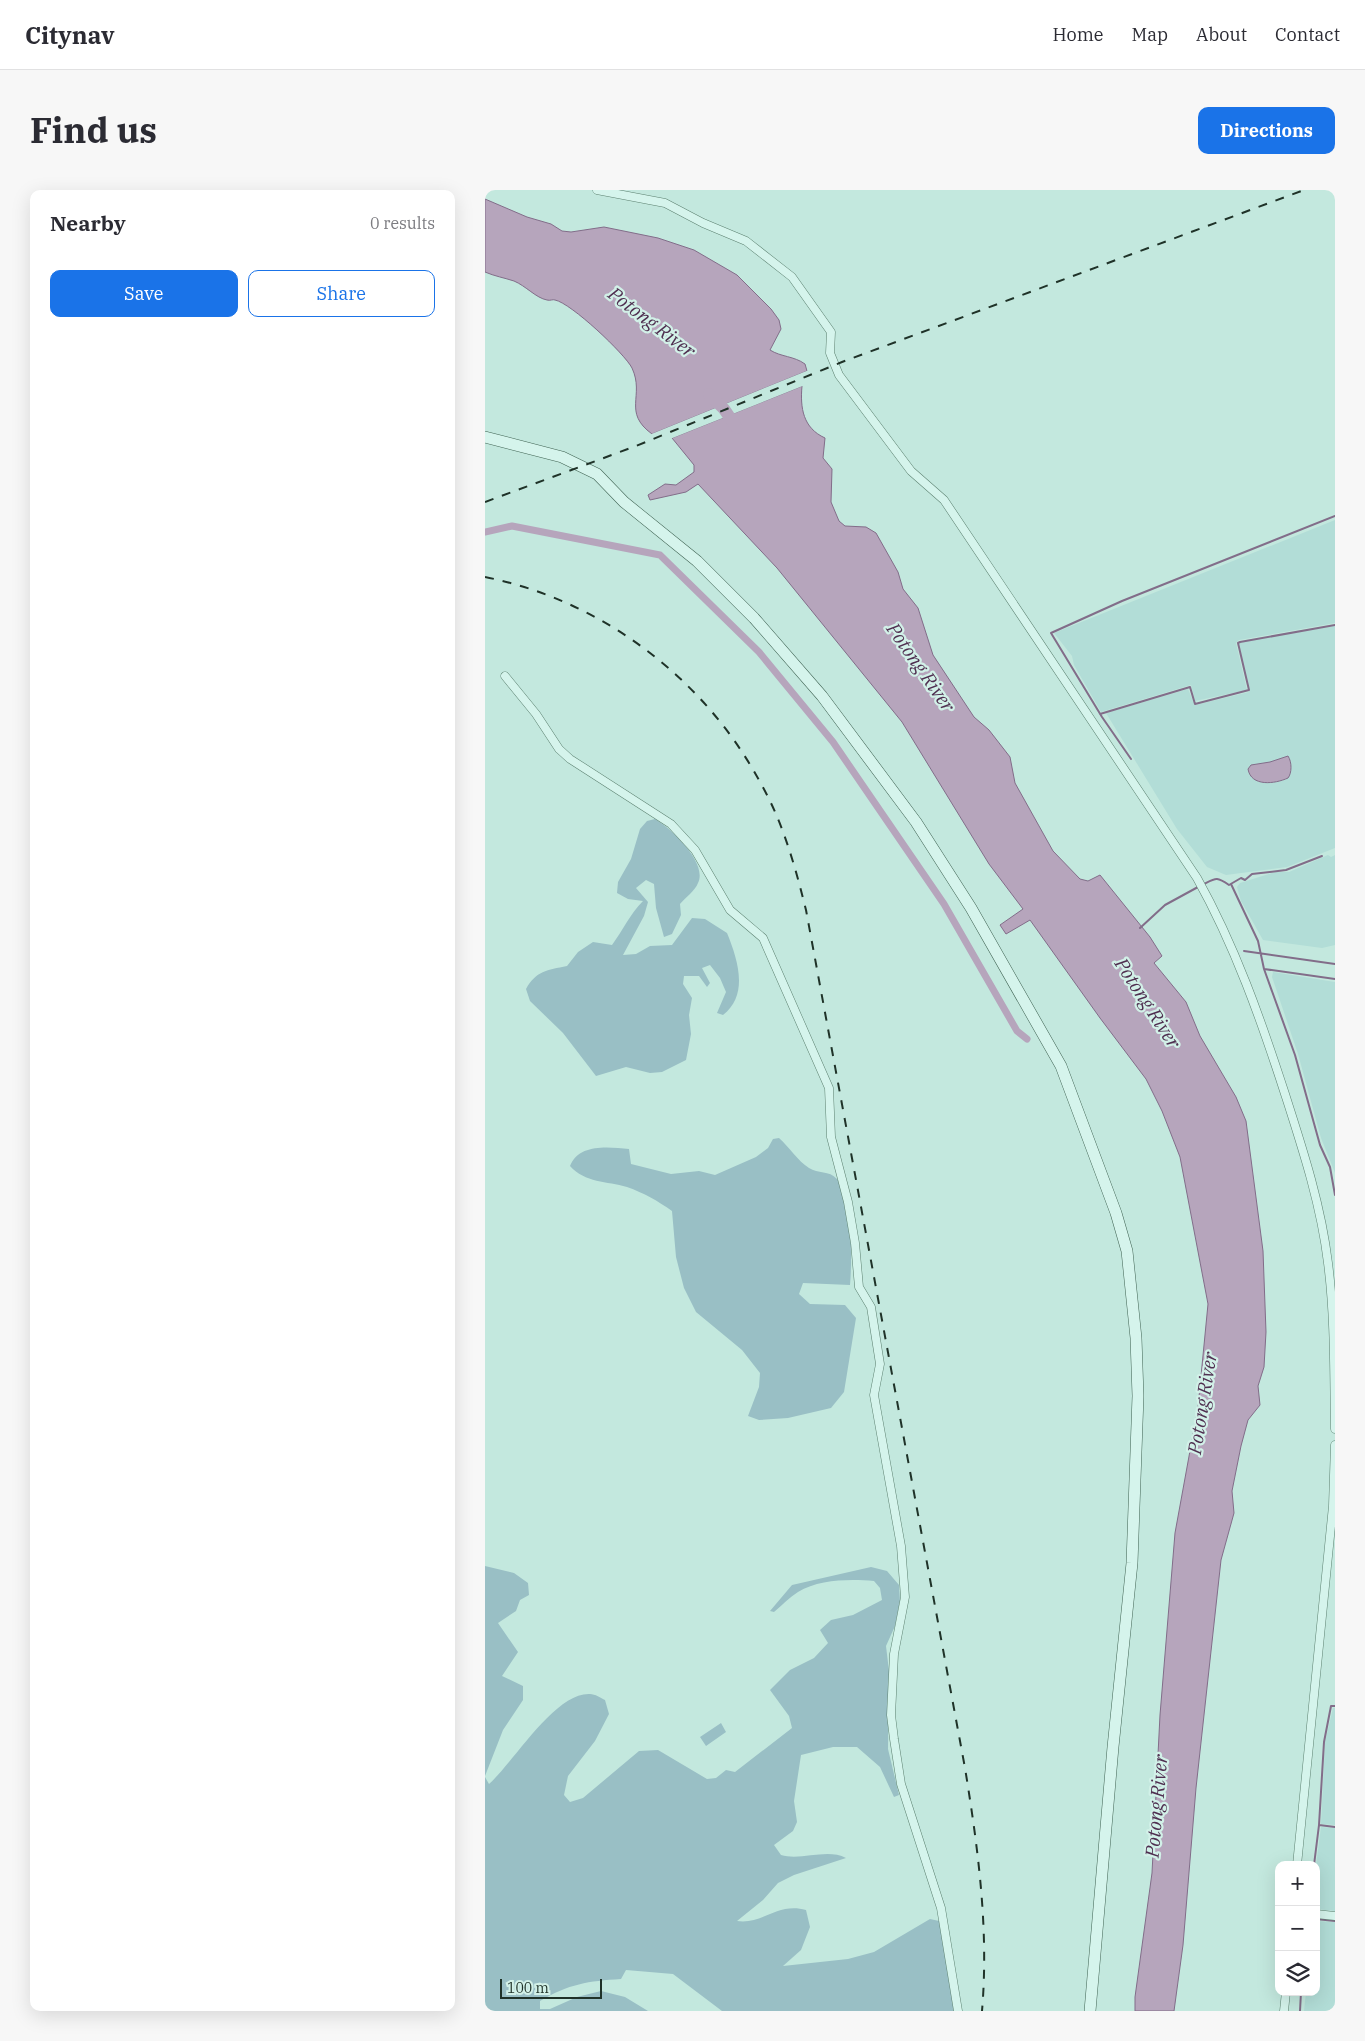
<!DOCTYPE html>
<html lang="en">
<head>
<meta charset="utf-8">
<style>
	body { margin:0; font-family:"IBM Plex Serif",serif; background:#f7f7f7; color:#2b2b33 }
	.controls { position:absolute; right:15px; bottom:15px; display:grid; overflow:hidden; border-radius:10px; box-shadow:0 5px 20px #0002 }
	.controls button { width:45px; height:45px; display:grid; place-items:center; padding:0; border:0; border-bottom:1px solid #e1e1e2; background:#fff; color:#2b2b33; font:25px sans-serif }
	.scale { position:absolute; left:15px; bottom:12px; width:102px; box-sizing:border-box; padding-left:5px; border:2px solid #1f3228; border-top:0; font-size:14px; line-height:18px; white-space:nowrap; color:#1f3228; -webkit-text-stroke:4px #d2f1e8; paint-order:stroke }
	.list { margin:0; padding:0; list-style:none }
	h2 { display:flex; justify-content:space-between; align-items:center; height:65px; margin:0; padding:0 20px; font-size:21px }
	h2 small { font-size:16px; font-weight:400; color:#7c7c81 }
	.actions { display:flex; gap:10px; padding:15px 20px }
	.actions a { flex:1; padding:11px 0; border:1px solid #1a73e8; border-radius:10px; text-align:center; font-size:18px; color:#1a73e8 }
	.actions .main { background:#1a73e8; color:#fff }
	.icon { flex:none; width:28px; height:28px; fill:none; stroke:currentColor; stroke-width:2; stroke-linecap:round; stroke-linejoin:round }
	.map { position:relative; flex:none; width:850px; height:1821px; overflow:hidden; border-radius:10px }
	header { display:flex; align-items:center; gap:30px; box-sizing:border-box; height:70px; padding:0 25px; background:#fff; border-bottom:1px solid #e1e1e2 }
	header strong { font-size:24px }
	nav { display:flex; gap:28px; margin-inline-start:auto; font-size:18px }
	.intro { display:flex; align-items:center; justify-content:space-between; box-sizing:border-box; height:120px; padding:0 30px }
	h1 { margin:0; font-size:35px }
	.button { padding:12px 22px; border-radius:10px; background:#1a73e8; color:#fff; font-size:18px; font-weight:700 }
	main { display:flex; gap:30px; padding:0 30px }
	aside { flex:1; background:#fff; border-radius:10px; box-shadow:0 5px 20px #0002 }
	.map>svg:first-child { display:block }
</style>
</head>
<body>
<header>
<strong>Citynav</strong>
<nav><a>Home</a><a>Map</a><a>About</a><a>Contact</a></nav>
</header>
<div class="intro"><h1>Find us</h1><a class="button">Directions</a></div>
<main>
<aside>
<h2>Nearby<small>0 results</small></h2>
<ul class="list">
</ul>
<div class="actions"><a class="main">Save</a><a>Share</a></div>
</aside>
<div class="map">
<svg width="850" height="1821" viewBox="0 0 850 1821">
	<rect width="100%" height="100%" fill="#c3e8de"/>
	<!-- farmland -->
	<path fill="#b2ddd7" d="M850 330V433L754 450 751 453 762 500 710 511 706 495 616 522 589 475 587 466 569 443Z
		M850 436V658L802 677 741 685 722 677 692 639 621 523 703 499 710 515 764 502 754 454 756 452Z
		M843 665 846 667 850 665V755L837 758 778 750 756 711 752 697 755 693 790 682H804Z
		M788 782 850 792V983L836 948 813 864 787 787Z
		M848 1518H850V1635L836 1634 840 1552Z
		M836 1637 850 1638V1721L831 1719V1675Z
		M831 1731 850 1732V1821H819L821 1802H831Z"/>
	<!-- green -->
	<path fill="#99bfc5" d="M170 629C186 638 223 673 213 693 210 701 200 708 195 714L196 725 187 744 179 747 171 718 169 694 161 690 151 698 163 712 159 726 138 765 151 764 165 756 187 755 207 728 220 729 242 743C253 770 264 805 238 825L232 823 241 802 235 788 225 775 217 778 225 793 222 797 214 786H199L198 794 207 808 204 825 206 844 201 870 177 882 165 883 141 877 111 886 78 843 45 811 41 799C51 781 62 780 82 776L93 762 108 752 127 755C138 740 145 724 158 711L143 709 132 703 133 692 146 669 155 639 162 631Z
		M294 948C304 957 313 971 324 978 333 984 344 980 352 989 368 1007 367 1071 365 1095L318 1093 314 1104 325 1114 360 1115 371 1128 359 1202 346 1218 303 1228 274 1230 263 1226 274 1197 275 1183 257 1160 211 1122 199 1098 191 1067 187 1021C173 1011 159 1003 142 997 122 991 100 993 85 976 94 953 124 957 144 959L146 974 186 984 214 981 230 985 271 967 283 958 288 949Z
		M0 1376 29 1383 43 1393 44 1405 35 1410 31 1421 13 1433 33 1462 17 1486 38 1496V1510L18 1540 0 1586Z
		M386 1377 402 1381 414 1395 415 1411 410 1436 401 1456 404 1481 403 1559 414 1605 409 1607 395 1577 372 1557H348L316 1565 309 1611 312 1632 308 1641 289 1655 296 1665C316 1671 342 1658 361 1668L309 1685 293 1693 278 1710 252 1731C277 1735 292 1712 321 1720L325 1737 316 1760 298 1776 363 1769 389 1762 445 1729 454 1731 461 1759 469 1821H237L188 1784 141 1780 136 1789C103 1791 84 1794 55 1811V1819H65L92 1807 116 1801 140 1807 163 1821H0V1587L4 1594C29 1572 70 1502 105 1504 110 1504 116 1508 120 1510L124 1524 110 1551 83 1586 79 1605 85 1612 98 1608 154 1561 173 1560 222 1589 231 1588 241 1580 250 1582 307 1538 304 1526 285 1500 305 1480 329 1468 343 1453 335 1440 346 1430 368 1425 397 1410 395 1398 389 1391C366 1389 334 1389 313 1402 305 1407 297 1415 289 1422L285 1421 307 1395Z
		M236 1533 241 1542 221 1556 215 1547Z"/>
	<!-- water -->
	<path fill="#b6a5bc" stroke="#826d89" d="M0 9 42 27 66 34 77 41 86 42 119 37 173 48 209 60 252 85 286 119 294 130 296 139 285 160C296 167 309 166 320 174L322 181 167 244C137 222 160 206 147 178 140 164 86 113 70 110 68 109 65 111 62 110 51 108 41 96 29 91 20 88 9 86 0 82Z
		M317 196C315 218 318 238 340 248L338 268 347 279 346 312 354 331 360 336 381 337 391 343 413 382 418 399 433 418 448 465 489 527 504 540 525 567 530 593 568 661 595 689 603 691 615 685 665 747 677 766 669 773 701 812 715 846 751 907 761 931 778 1061 781 1142 779 1177 773 1196 775 1215 763 1230 756 1256 747 1301 749 1323 736 1370 711 1598 698 1755 689 1821H650V1807L667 1683 675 1525 690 1343 713 1217 723 1114 695 967 677 921 661 889 615 828 545 730 521 744 515 735 538 719 504 674 417 532 292 378 213 294 201 302 165 310 163 305 180 294 191 295 209 282V275L187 248Z
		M803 566C807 572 807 583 803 588 790 594 766 597 763 579L766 575 785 572Z"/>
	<!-- pier -->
	<path fill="#c3e8de" d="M324 180 322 183 168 246 164 245Z
		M316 193 320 195 185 249 186 246Z"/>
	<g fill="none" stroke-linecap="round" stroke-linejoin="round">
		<!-- stream -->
		<path stroke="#826d89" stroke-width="2" d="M615 524 705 497 710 514 764 500 753 453 755 452 850 435
			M646 569 617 527 566 443 637 411 850 326
			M746 694 773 751 779 779 810 865 835 955 845 977 850 1005
			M717 695C731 688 731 686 744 695L756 688 760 690 767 684 801 680 837 666
			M655 738 680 715 713 697
			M759 761 850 774
			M779 779 850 789
			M834 1635 850 1637
			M829 1675 834 1635 839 1552 846 1516H850
			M831 1729 850 1731
			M815 1821 816 1802"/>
		<!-- canal -->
		<path stroke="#b6a5bc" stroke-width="7" d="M0 342 27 336 175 365 274 462 348 552 459 714 532 841 542 849"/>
		<!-- river -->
		<path stroke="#b6a5bc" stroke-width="12" d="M224 204 239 219 252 238"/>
		<!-- minor casing -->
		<g stroke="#5c8070" stroke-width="9">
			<path id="minor" d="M112 0 180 13 218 33 261 51 307 87 346 142 345 163 354 185 426 281 459 310 712 688C750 756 776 830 800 904 818 960 836 1015 843 1073 850 1127 849 1184 850 1239
				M20 486 51 524 74 559 85 569 186 634 210 660 245 720 278 748 344 898 346 947 363 1012 370 1053 374 1097 386 1117 395 1174 389 1205 416 1356 420 1407 409 1464 406 1525 409 1549 416 1594 456 1718 473 1821
				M812 1675 848 1316 850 1255
				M831 1724 850 1726
				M799 1821 801 1802"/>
		</g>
		<!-- secondary casing -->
		<g stroke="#3f6252" stroke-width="12">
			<path id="secondary" d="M0 247 77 267 112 284 139 312 212 371 269 428 337 506 431 632 486 718 576 876 631 1023 642 1061 651 1148 653 1206 647 1373 628 1557 605 1821"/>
		</g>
		<!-- minor -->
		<use href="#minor" stroke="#d5f4ec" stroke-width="8"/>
		<!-- secondary -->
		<use href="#secondary" stroke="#d5f4ec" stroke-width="11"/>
		<!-- rail -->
		<path stroke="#1f3228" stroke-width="2" stroke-dasharray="9 9" stroke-linecap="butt" d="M0 312 151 256 357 172 819 0
			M0 387C116 410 219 488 275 592 298 632 310 676 321 720L480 1578C493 1658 504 1739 497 1821"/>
	</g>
	<g text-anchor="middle" stroke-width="4.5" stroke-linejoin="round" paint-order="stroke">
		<!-- water labels -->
		<g font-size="19" font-style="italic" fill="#4f2f50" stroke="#d2f1e8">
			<text transform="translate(167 132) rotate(37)" y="7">Potong River</text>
			<text transform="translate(436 477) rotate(55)" y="7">Potong River</text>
			<text transform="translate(663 813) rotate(57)" y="7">Potong River</text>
			<text transform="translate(717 1213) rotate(-81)" y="7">Potong River</text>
			<text transform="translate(671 1616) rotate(-85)" y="7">Potong River</text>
		</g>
	</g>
</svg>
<div class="controls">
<button>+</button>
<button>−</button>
<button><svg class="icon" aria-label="layers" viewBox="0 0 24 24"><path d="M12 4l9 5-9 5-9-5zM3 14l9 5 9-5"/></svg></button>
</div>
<div class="scale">100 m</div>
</div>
</main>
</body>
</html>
